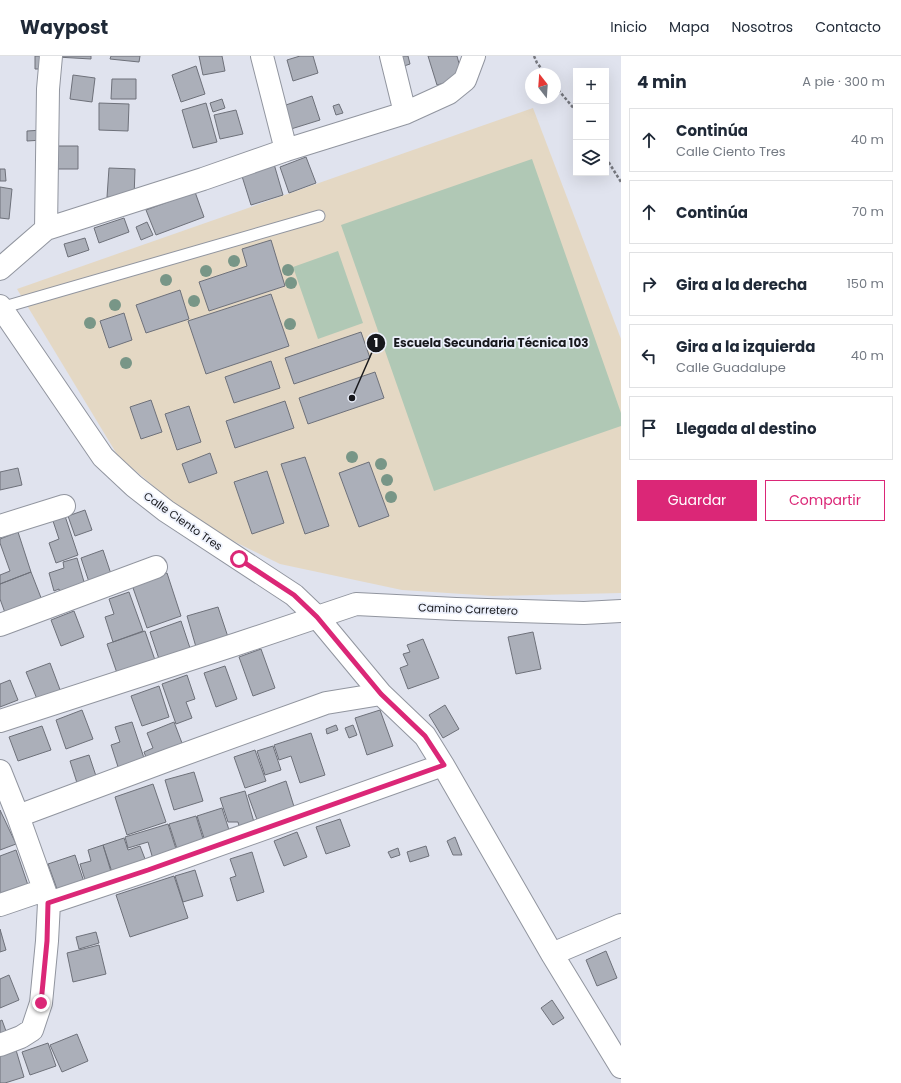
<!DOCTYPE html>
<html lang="es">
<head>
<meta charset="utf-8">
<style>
	body { margin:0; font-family:Poppins,sans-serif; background:#f2f2f3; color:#1f2937 }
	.controls { position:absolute; right:12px; top:12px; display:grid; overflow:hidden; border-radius:0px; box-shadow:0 4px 16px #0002 }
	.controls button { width:36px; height:36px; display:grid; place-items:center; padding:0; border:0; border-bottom:1px solid #e0e1e3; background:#fff; color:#1f2937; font:20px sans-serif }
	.compass { position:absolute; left:525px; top:12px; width:36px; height:36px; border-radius:50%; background:#fff; box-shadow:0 4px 16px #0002; rotate:343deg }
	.stop { position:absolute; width:12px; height:12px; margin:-9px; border:3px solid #db2777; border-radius:50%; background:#fff }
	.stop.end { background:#db2777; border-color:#fff; box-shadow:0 1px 4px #0008 }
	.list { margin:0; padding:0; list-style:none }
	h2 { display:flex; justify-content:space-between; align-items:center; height:52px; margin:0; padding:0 16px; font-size:17px }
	h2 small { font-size:13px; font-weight:400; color:#747a83 }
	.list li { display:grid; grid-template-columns:26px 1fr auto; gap:12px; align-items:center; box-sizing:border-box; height:64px; margin:0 8px 8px; padding:0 8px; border:1px solid #e0e1e3; border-radius:0px }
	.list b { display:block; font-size:15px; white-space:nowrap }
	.list p { margin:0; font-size:13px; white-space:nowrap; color:#747a83 }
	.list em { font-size:13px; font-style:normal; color:#747a83 }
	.actions { display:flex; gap:8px; padding:12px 16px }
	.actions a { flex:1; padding:9px 0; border:1px solid #db2777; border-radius:0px; text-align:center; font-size:14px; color:#db2777 }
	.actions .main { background:#db2777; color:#fff }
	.icon { flex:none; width:22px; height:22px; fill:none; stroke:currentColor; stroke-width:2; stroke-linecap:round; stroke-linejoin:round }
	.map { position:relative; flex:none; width:621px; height:1027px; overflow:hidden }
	header { display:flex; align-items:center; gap:24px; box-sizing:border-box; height:56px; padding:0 20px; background:#fff; border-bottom:1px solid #e0e1e3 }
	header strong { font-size:19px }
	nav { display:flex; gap:22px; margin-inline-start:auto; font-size:14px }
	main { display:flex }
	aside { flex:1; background:#fff }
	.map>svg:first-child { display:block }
</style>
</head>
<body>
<header>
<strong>Waypost</strong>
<nav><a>Inicio</a><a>Mapa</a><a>Nosotros</a><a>Contacto</a></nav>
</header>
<main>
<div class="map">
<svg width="621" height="1027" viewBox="0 0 621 1027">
	<rect width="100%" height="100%" fill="#e0e3ee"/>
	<!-- education -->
	<path fill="#e4d8c4" d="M533 52 621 283V537L493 540 402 534 280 508 227 482 171 445 118 400 17 233Z"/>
	<!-- green -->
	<path fill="#b0c8b5" d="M532 103 621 357V370L434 435 341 169Z
		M338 195 363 267 318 283 293 211Z"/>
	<!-- building -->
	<path fill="#abafb9" stroke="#6e717a" d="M35 0H48V13H35Z
		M57 0H91V3L57 1Z
		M111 0H140L139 6 110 3Z
		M199 0H222L225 15 203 19Z
		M300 0H313L318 17 293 25 287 4Z
		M398 0H408L410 8 401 11Z
		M428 0H457L463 22 437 29Z
		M196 10 205 38 181 46 172 19Z
		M73 19 95 22 92 46 70 43Z
		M112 23H136V43H111Z
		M312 40 320 64 291 73 283 50Z
		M222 43 225 52 213 56 210 47Z
		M99 47 129 48 128 75 99 74Z
		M206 47 217 86 193 92 182 54Z
		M339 48 343 57 336 59 333 50Z
		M236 54 243 78 220 83 214 59Z
		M43 74V84L27 85V75Z
		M51 90H78V113H51Z
		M306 101 316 127 289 137 280 111Z
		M274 108 283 139 251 149 241 117Z
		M109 112 135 113 134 142 107 141Z
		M0 113H5L6 125H0Z
		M0 131 12 133 9 163 0 162Z
		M195 136 204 161 156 179 146 154Z
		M124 162 129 176 99 187 94 172Z
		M147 166 153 179 141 184 136 171Z
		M85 182 89 194 68 201 64 188Z
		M271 184 285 230 209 255 199 226 247 210 242 193Z
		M180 234 189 263 146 277 136 249Z
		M271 238 289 290 206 318 188 265Z
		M124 257 132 284 109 292 100 265Z
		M361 276 370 302 294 328 285 302Z
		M271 305 280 332 234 347 225 321Z
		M375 316 384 342 308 368 299 342Z
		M151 344 162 376 141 383 130 351Z
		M285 345 294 372 235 392 226 365Z
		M189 350 201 386 177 394 165 358Z
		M210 397 217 417 189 427 182 408Z
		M305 401 329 470 305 478 281 408Z
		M369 406 389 460 359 471 339 417Z
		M18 412 22 429 0 434V416Z
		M267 415 284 467 252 478 234 426Z
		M85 454 92 474 75 480 68 460Z
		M65 460 78 499 56 507 49 487 59 483 53 465Z
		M18 476 31 516 0 528V519L10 515 0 487V483Z
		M103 494 112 521 90 529 81 502Z
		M77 502 87 536 61 544 59 533 54 535 49 517 64 512 63 506Z
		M31 516 45 552 8 565 0 543V528Z
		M167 517 181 560 147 572 132 529Z
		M129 536 143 575 113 586 105 561 114 558 109 543Z
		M218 551 228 581 196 591 187 560Z
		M74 555 84 581 61 590 51 564Z
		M181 565 191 595 160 606 150 576Z
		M145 575 156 607 118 620 107 588Z
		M533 576 541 613 516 618 508 581Z
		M423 583 439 622 408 633 400 612 408 609 403 598 410 596 407 589Z
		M261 593 275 632 253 640 239 601Z
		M50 607 62 639 39 648 26 616Z
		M225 610 237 643 216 651 204 617Z
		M187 619 195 643 186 646 192 662 176 668 162 628Z
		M10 624 18 644 0 651V628Z
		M159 630 169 661 142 670 131 640Z
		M445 649 459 673 443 682 429 659Z
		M82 654 93 683 66 693 56 664Z
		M380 654 393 690 367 699 355 662Z
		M132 666 146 708 120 717 111 689 120 686 115 671Z
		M174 666 185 695 149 709 144 696 153 692 147 677Z
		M336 669 338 674 327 678 326 673Z
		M353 669 357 679 349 682 345 672Z
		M42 670 51 694 18 705 9 681Z
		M311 677 325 719 300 727 291 700 279 704 274 689Z
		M273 690 281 714 265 719 257 695Z
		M255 694 266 725 245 732 234 701Z
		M89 699 97 723 78 730 70 705Z
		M194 716 203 745 174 754 165 724Z
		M286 725 296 757 259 769 248 739Z
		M153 728 166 766 127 779 115 741Z
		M245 735 256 773 241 777 238 766H228L220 742Z
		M222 752 229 774 204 782 197 760Z
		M0 754 16 788 0 794Z
		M196 760 205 789 178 796 169 768Z
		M340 763 350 790 326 798 316 771Z
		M168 768 179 802 155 810 148 786 128 792 125 781Z
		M297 776 307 801 284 810 274 785Z
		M455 781 462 799H453L447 785Z
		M124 782 128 794 140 790 147 808 113 819 103 789Z
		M103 789 112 819 86 827 80 808 91 805 88 794Z
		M426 790 429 800 410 806 407 796Z
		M398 792 400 799 391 802 388 796Z
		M16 794 30 835 0 845V800Z
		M252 796 264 836 237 845 230 822 236 820 230 803Z
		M75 799 84 826 58 836 48 808Z
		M195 814 203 840 183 846 175 820Z
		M174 820 188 862 130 881 116 839Z
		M0 873 6 894 0 896Z
		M96 876 99 887 79 893 76 881Z
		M99 889 106 918 73 926 67 897Z
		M606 895 617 922 597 930 586 904Z
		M9 919 19 944 0 952V923Z
		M552 944 564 962 553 969 541 952Z
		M2 964 7 978 0 980V965Z
		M77 978 88 1005 62 1016 50 989Z
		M48 987 56 1010 30 1019 22 996Z
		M16 994 24 1021 5 1027H0V999Z"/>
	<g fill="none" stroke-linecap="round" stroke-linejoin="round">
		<!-- service casing -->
		<g stroke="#91959f" stroke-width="13">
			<path id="service" d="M1 252 319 160"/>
		</g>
		<!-- minor casing -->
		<g stroke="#91959f" stroke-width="24">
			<path id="minor" d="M262 0 286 94
				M391 0 405 57
				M46 173 203 123 286 94 405 57 449 37 465 24 474 0
				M0 213 46 173 48 33 51 0
				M0 250 103 401 134 430 166 455 294 539 317 561 381 638 425 680 443 709 552 898 621 1011
				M0 470 64 450
				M0 569 156 511
				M0 665 237 588 356 548 456 553 584 557 621 555
				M0 715 18 760 49 847 47 885 41 947 32 974 21 981 0 989
				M18 760 171 703 326 647 381 638
				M49 847 148 814 443 709
				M0 849 44 834
				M552 898 621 869"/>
		</g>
		<!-- path -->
		<path stroke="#75777e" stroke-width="2.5" stroke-dasharray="3 2" stroke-linecap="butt" d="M534 0 537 7 546 18
			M555 30 576 55
			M606 102 621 126"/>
		<!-- service -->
		<use href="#service" stroke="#fff" stroke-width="11"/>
		<!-- minor -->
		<use href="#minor" stroke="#fff" stroke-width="22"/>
	</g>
	<!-- trees -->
	<g fill="#789687">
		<circle cx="234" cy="205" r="6"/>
		<circle cx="288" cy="214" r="6"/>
		<circle cx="206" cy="215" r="6"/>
		<circle cx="166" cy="224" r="6"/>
		<circle cx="291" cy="227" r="6"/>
		<circle cx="194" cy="245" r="6"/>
		<circle cx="115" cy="249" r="6"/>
		<circle cx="90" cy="267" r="6"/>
		<circle cx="290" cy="268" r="6"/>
		<circle cx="126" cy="307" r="6"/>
		<circle cx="352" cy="401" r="6"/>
		<circle cx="381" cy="408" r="6"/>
		<circle cx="387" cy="424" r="6"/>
		<circle cx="391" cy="441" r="6"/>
	</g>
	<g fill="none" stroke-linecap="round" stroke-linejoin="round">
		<!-- route -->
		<path stroke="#db2777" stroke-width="5" d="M41 947 47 885 48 847 148 814 444 709 425 680 381 638 317 561 294 539 239 503"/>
	</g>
	<g text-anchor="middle" stroke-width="3.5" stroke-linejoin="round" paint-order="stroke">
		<!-- street labels -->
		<g font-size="11" fill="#17181c" stroke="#edf1fc">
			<text transform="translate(183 465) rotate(35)" y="4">Calle Ciento Tres</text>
			<text transform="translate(468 553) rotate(2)" y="4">Camino Carretero</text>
		</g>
	</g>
	<!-- callouts -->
	<path fill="none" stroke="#17181c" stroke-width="1.5" d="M352 342L376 287"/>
	<g fill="#17181c" stroke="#edf1fc" stroke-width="1.5">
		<circle cx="352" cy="342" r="4"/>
		<circle cx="376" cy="287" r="10"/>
	</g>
	<g font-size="12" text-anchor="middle" font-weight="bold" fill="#fff">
		<text x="376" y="291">1</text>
	</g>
	<g font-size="12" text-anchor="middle" font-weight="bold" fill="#17181c" stroke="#edf1fc" stroke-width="3.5" stroke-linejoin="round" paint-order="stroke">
		<text x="491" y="291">Escuela Secundaria Técnica 103</text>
	</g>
</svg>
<div class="controls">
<button>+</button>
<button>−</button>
<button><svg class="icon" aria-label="layers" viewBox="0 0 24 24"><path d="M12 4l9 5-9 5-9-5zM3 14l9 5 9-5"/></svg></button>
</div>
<svg class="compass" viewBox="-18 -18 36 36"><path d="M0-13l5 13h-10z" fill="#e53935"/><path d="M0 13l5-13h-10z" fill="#747a83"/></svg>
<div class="stop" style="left:239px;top:503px"></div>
<div class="stop end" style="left:41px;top:947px"></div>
</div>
<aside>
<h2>4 min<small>A pie · 300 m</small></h2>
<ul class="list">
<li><svg class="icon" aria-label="ahead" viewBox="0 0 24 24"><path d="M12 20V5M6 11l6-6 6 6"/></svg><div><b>Continúa</b><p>Calle Ciento Tres</p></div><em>40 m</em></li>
<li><svg class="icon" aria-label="ahead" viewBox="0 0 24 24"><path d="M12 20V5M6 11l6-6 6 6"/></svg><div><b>Continúa</b></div><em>70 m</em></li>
<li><svg class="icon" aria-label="right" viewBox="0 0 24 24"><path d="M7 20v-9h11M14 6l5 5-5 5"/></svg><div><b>Gira a la derecha</b></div><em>150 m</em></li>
<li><svg class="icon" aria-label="left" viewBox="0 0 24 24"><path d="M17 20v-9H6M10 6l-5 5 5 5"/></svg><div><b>Gira a la izquierda</b><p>Calle Guadalupe</p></div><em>40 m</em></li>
<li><svg class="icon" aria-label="arrive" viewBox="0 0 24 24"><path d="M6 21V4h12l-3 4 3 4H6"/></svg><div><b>Llegada al destino</b></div></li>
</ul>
<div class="actions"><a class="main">Guardar</a><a>Compartir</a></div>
</aside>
</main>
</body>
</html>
